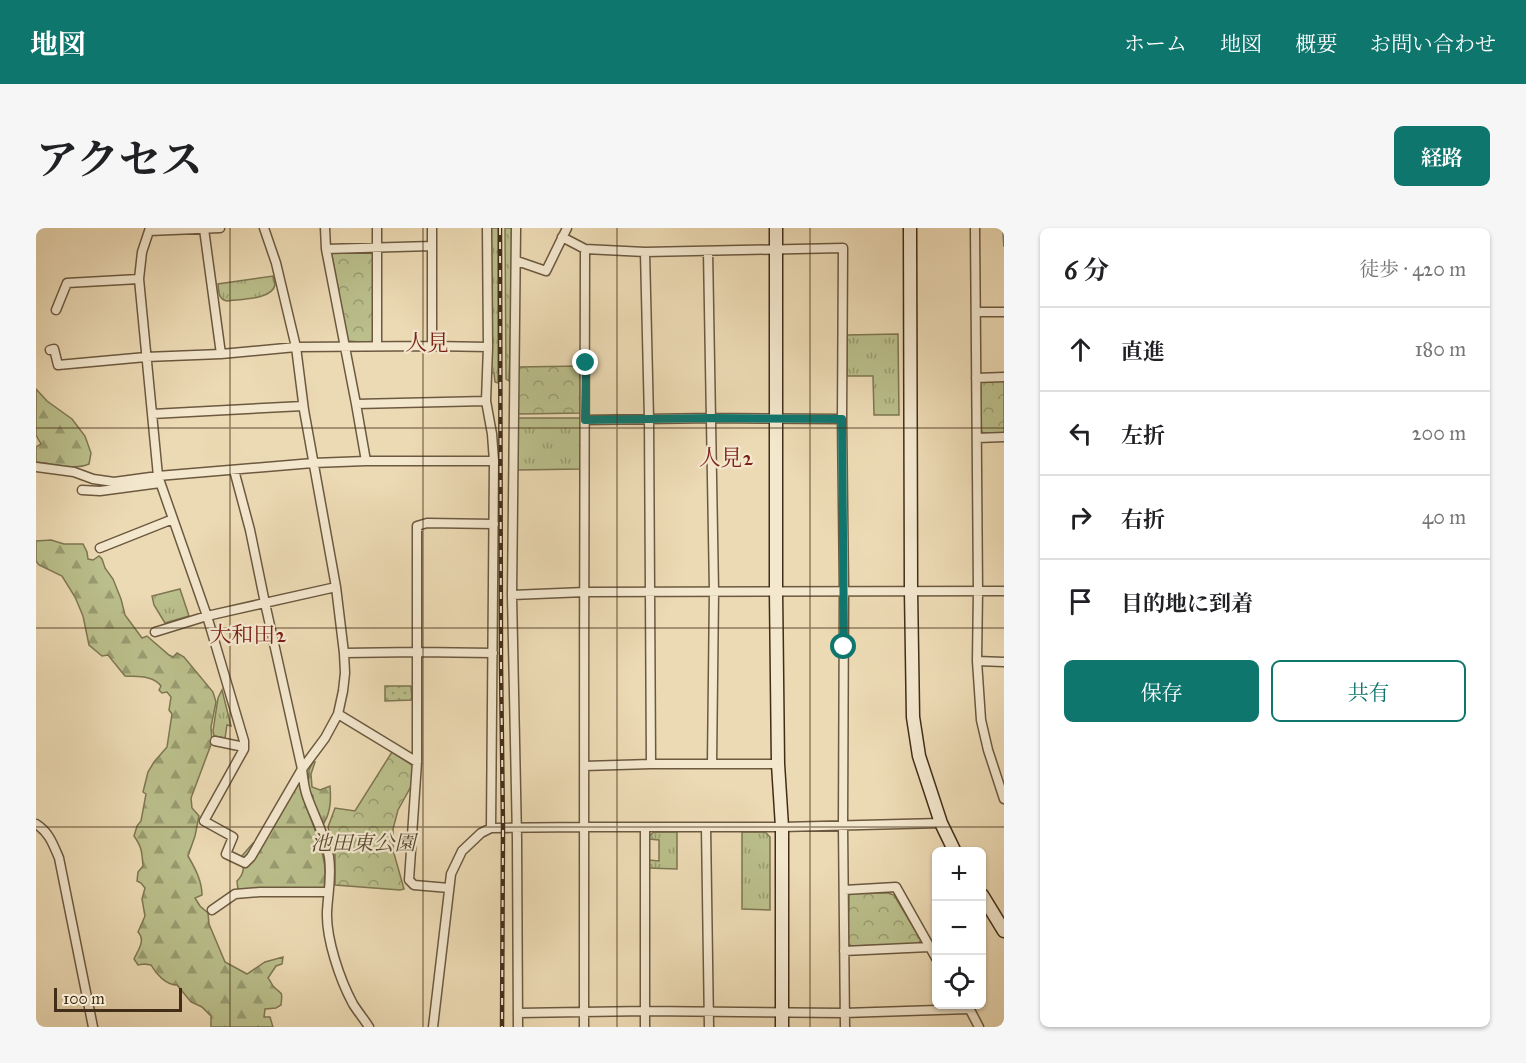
<!DOCTYPE html>
<html lang="ja">
<head>
<meta charset="utf-8">
<style>
	body { margin:0; font-family:"IM FELL Great Primer","Noto Serif JP",serif; background:#f6f6f6; color:#202124 }
	.controls { position:absolute; right:18px; bottom:18px; display:grid; overflow:hidden; border-radius:9px; box-shadow:0 2px 4px #0004 }
	.controls button { width:54px; height:54px; display:grid; place-items:center; padding:0; border:0; border-bottom:2px solid #e0e0e0; background:#fff; color:#202124; font:30px sans-serif }
	.scale { position:absolute; left:18px; bottom:15px; width:128px; box-sizing:border-box; padding-left:6px; border:3px solid #422e18; border-top:0; font-size:16px; line-height:21px; white-space:nowrap; color:#422e18; -webkit-text-stroke:4px #f3e7ce; paint-order:stroke }
	.stop { position:absolute; width:18px; height:18px; margin:-14px; border:4px solid #0f766e; border-radius:50%; background:#fff }
	.stop.end { background:#0f766e; border-color:#fff; box-shadow:0 2px 6px #0008 }
	.list { margin:0; padding:0; list-style:none }
	h2 { display:flex; justify-content:space-between; align-items:center; height:78px; margin:0; padding:0 24px; font-size:26px }
	h2 small { font-size:20px; font-weight:400; color:#757577 }
	.list li { display:grid; grid-template-columns:39px 1fr auto; gap:18px; align-items:center; box-sizing:border-box; height:84px; padding:0 24px; border-top:2px solid #e0e0e0 }
	.list b { display:block; font-size:22px; white-space:nowrap }
	.list em { font-size:20px; font-style:normal; color:#757577 }
	.actions { display:flex; gap:12px; padding:18px 24px }
	.actions a { flex:1; padding:14px 0; border:2px solid #0f766e; border-radius:9px; text-align:center; font-size:21px; color:#0f766e }
	.actions .main { background:#0f766e; color:#fff }
	.icon { flex:none; width:33px; height:33px; fill:none; stroke:currentColor; stroke-width:2; stroke-linecap:round; stroke-linejoin:round }
	.map { position:relative; flex:none; width:968px; height:799px; overflow:hidden; border-radius:9px }
	header { display:flex; align-items:center; gap:36px; box-sizing:border-box; height:84px; padding:0 30px; background:#0f766e; color:#fff }
	header strong { font-size:28px }
	nav { display:flex; gap:33px; margin-inline-start:auto; font-size:21px }
	.intro { display:flex; align-items:center; justify-content:space-between; box-sizing:border-box; height:144px; padding:0 36px }
	h1 { margin:0; font-size:42px }
	.button { padding:15px 27px; border-radius:9px; background:#0f766e; color:#fff; font-size:21px; font-weight:700 }
	main { display:flex; gap:36px; padding:0 36px }
	aside { flex:1; background:#fff; border-radius:9px; box-shadow:0 2px 4px #0004 }
	.map>svg:first-child { display:block }
</style>
</head>
<body>
<header>
<strong>地図</strong>
<nav><a>ホーム</a><a>地図</a><a>概要</a><a>お問い合わせ</a></nav>
</header>
<div class="intro"><h1>アクセス</h1><a class="button">経路</a></div>
<main>
<div class="map">
<svg width="968" height="799" viewBox="0 0 968 799">
	<defs>
		<pattern id="grass-tufts" width="24" height="20" patternUnits="userSpaceOnUse" patternTransform="scale(1.5)"><rect width="24" height="20" fill="#babf8b"/><path d="M3 7l-1-3M5 7V3M7 7l1-3M15 17l-1-3M17 17v-4M19 17l1-3" fill="none" stroke="#999c71"/></pattern>
		<pattern id="forest-firs" width="22" height="20" patternUnits="userSpaceOnUse" patternTransform="scale(1.5)"><rect width="22" height="20" fill="#babf8b"/><path d="M5 1l3.5 6h-7zM16 11l3.5 6h-7z" fill="#999c71"/></pattern>
		<pattern id="park-crowns" width="20" height="18" patternUnits="userSpaceOnUse" patternTransform="scale(1.5)"><rect width="20" height="18" fill="#babf8b"/><path d="M2 6a3 3 0 1 1 6 0M12 15a3 3 0 1 1 6 0" fill="none" stroke="#999c71"/></pattern>
		<pattern id="garden-dots" width="8" height="8" patternUnits="userSpaceOnUse" patternTransform="scale(1.5)"><rect width="8" height="8" fill="#babf8b"/><path d="M2 2h.1M6 6h.1" fill="none" stroke="#999c71" stroke-width="1.8" stroke-linecap="round"/></pattern>
	</defs>
	<rect width="100%" height="100%" fill="#ecdab4"/>
	<filter id="stains"><feTurbulence type="fractalNoise" baseFrequency=".00333" numOctaves="4"/><feColorMatrix values="0 0 0 0 .2 0 0 0 0 .09 0 0 0 0 .02 0 0 0 .5 -.17"/></filter>
	<radialGradient id="worn" r=".72"><stop offset=".6" stop-color="#630" stop-opacity="0"/><stop offset="1" stop-color="#630" stop-opacity=".3"/></radialGradient>
	<!-- grass -->
	<path fill="url(#grass-tufts)" stroke="#7e7652" stroke-width="1.5" d="M454 0H462V155L459 154 458 145 455 144Z
		M469 0H477V33L473 153 470 151Z
		M237 48C237 50 239 55 239 57 236 72 203 71 191 73 182 71 183 64 182 56Z
		M862 106 863 187H838L837 148H811V107Z
		M482 190H545V241L482 242Z
		M144 361 153 388 129 395 118 377 116 368Z
		M186 462 195 498 191 497 189 510 178 508 177 503 182 470Z
		M618 604H641V641L613 640V632L623 633V612L613 611V608Z
		M706 604H729L734 609V682L706 681Z"/>
	<!-- forest -->
	<path fill="url(#forest-firs)" stroke="#7e7652" stroke-width="1.5" d="M0 161 11 173 36 191 49 208 55 225 53 236C37 243 16 235 0 234V219L5 216 0 207Z
		M15 312 28 316H47L51 324 52 331 57 332 63 328 66 331 69 340 77 351 85 371 89 387 106 410 111 408 133 427 137 429 141 425 148 429 177 464 180 474 175 499 176 514 155 570 156 580 163 588 159 608 152 628C159 640 166 653 166 667L159 670 164 678 172 685 173 696 189 734 211 746 229 734 247 729 246 736 240 738 232 750C234 752 235 755 237 758 245 767 247 761 245 777L240 780 229 781 228 789H234L237 799H175V788L166 779 155 774 141 757C130 757 120 746 115 737L108 736 102 737 98 731C102 722 110 712 102 704L109 688 106 671 109 660 105 655 101 653 102 644 107 638C106 625 106 619 98 608L101 598 105 593 110 566 107 564 112 544 118 534 131 519 136 486 133 482 135 469 131 464 126 465 123 462 125 458C117 447 101 449 89 448L72 427 66 428 53 417 47 388 39 369 26 348 3 337 0 333V313Z
		M277 534H279L275 546 276 559 284 562 294 558C295 571 295 583 288 595 281 589 276 577 277 568L272 562 273 542Z
		M263 556C271 590 295 625 288 661L202 662 201 653C209 645 208 639 205 629L217 615 229 610 259 558Z"/>
	<!-- park -->
	<path fill="url(#park-crowns)" stroke="#7e7652" stroke-width="1.5" d="M295 23 337 24V115L312 113Z
		M545 138V185L482 186V139Z
		M968 152V205H947L944 201V156L945 154Z
		M356 524 376 537 378 542V553L362 582 357 601V622L368 661 364 662 299 657V626L292 599 299 580 319 583Z
		M817 665H852L858 667 885 712 882 716 815 718 812 715 813 667Z"/>
	<!-- garden -->
	<path fill="url(#garden-dots)" stroke="#7e7652" stroke-width="1.5" d="M349 458H375L376 472 349 473Z"/>
	<g fill="none" stroke-linecap="round" stroke-linejoin="round">
		<!-- stream -->
		<path stroke="#778275" stroke-width="2" d="M967 0 968 18"/>
		<!-- street casing -->
		<g stroke="#6c593f" stroke-width="11">
			<path id="street" d="M114 0 106 24 103 51 122 248 171 388 208 513V521L168 593 197 609 190 626 209 635 215 629 266 541 289 510 302 486 307 463 309 445 308 425 300 359 268 182 260 119 240 35 228 0
				M289 0 290 21 320 176 330 233
				M451 0 452 119 450 173 456 206 458 233 455 600
				M480 0 476 367 481 611 482 799
				M939 0 942 363 941 433 945 492 952 522 968 571
				M168 1 185 126
				M113 3 184 0
				M526 9 549 21 609 24 807 20 806 191 808 363 807 598 809 799
				M290 21 396 18
				M672 23 678 363 676 536
				M609 24 613 191 615 536
				M481 33 510 43 531 0
				M20 82 31 55 103 51
				M941 84H968
				M341 118V0
				M396 118V0
				M14 122 18 121 22 137 110 129 185 126 260 119 396 118 452 119
				M940 150 968 149
				M320 176 450 173
				M116 186 267 178
				M549 192 675 190 806 191
				M941 210 968 209
				M0 239 38 244 57 251 78 254 122 248 277 235 330 233H458
				M198 242 214 302 229 375 266 541C267 550 268 560 271 568 278 588 289 607 293 629 296 649 292 664 291 684 290 711 304 752 317 776 322 784 328 791 333 799
				M46 262 64 263 124 255
				M64 320 137 291
				M476 367 549 364 968 363
				M119 404 171 388 300 359
				M308 425 381 424 457 425
				M941 433 968 434
				M302 486 381 534
				M179 513 208 519
				M548 538 615 536H742
				M0 596C13 604 17 616 23 630L57 799
				M609 599V799
				M670 599 673 799
				M413 660 378 657 373 652 381 534V298L391 295 458 296
				M808 662 860 659 900 730
				M176 682 199 666 224 664H291
				M808 723 893 719
				M932 778 943 799
				M482 785 610 783 808 785 933 781
				M397 799 415 646 426 623 445 605 455 600 547 599H746L905 595
				M548 799C546 540 550 280 549 21"/>
		</g>
		<!-- secondary casing -->
		<g stroke="#422e18" stroke-width="15">
			<path id="secondary" d="M740 0V364L742 536 746 599V799
				M874 0 875 362 877 489 883 528 905 595 919 624
				M946 667 968 703"/>
		</g>
		<!-- street -->
		<use href="#street" stroke="#f3e7ce" stroke-width="8"/>
		<!-- secondary -->
		<use href="#secondary" stroke="#f3e7ce" stroke-width="12"/>
		<!-- rail casing -->
		<g stroke="#422e18" stroke-width="4.5">
			<path id="rail" d="M464 0 465 436 467 600 466 799"/>
		</g>
		<!-- rail -->
		<use href="#rail" stroke="#f3e7ce" stroke-width="2" stroke-dasharray="7" stroke-linecap="butt"/>
	</g>
	<g fill="none" stroke-linecap="round" stroke-linejoin="round">
		<!-- route -->
		<path stroke="#0f766e" stroke-width="8" d="M550 135 549 192 675 190 806 191 808 419"/>
	</g>
	<!-- grid -->
	<path fill="none" stroke="#422e18" stroke-width="1.5" stroke-opacity="0.55" d="M194 0V799M387 0V799M581 0V799M774 0V799M0 200H968M0 400H968M0 599H968"/>
	<g text-anchor="middle" stroke-width="4.5" stroke-linejoin="round" paint-order="stroke">
		<!-- park labels -->
		<g font-size="21" font-style="italic" fill="#5a4b2f" stroke="#f3e7ce">
			<text x="327" y="622">池田東公園</text>
		</g>
		<!-- neighbourhood labels -->
		<g font-size="22" fill="#7a1f14" stroke="#f3e7ce">
			<text x="391" y="122">人見</text>
			<text x="690" y="237">人見2</text>
			<text x="212" y="414">大和田2</text>
		</g>
	</g>
	<rect width="100%" height="100%" filter="url(#stains)"/>
	<rect width="100%" height="100%" fill="url(#worn)"/>
</svg>
<div class="controls">
<button>+</button>
<button>−</button>
<button><svg class="icon" aria-label="locate" viewBox="0 0 24 24"><circle cx="12" cy="12" r="6"/><path d="M12 2v4M12 18v4M2 12h4M18 12h4"/></svg></button>
</div>
<div class="scale">100 m</div>
<div class="stop" style="left:808px;top:419px"></div>
<div class="stop end" style="left:550px;top:135px"></div>
</div>
<aside>
<h2>6 分<small>徒歩 · 420 m</small></h2>
<ul class="list">
<li><svg class="icon" aria-label="ahead" viewBox="0 0 24 24"><path d="M12 20V5M6 11l6-6 6 6"/></svg><div><b>直進</b></div><em>180 m</em></li>
<li><svg class="icon" aria-label="left" viewBox="0 0 24 24"><path d="M17 20v-9H6M10 6l-5 5 5 5"/></svg><div><b>左折</b></div><em>200 m</em></li>
<li><svg class="icon" aria-label="right" viewBox="0 0 24 24"><path d="M7 20v-9h11M14 6l5 5-5 5"/></svg><div><b>右折</b></div><em>40 m</em></li>
<li><svg class="icon" aria-label="arrive" viewBox="0 0 24 24"><path d="M6 21V4h12l-3 4 3 4H6"/></svg><div><b>目的地に到着</b></div></li>
</ul>
<div class="actions"><a class="main">保存</a><a>共有</a></div>
</aside>
</main>
</body>
</html>
